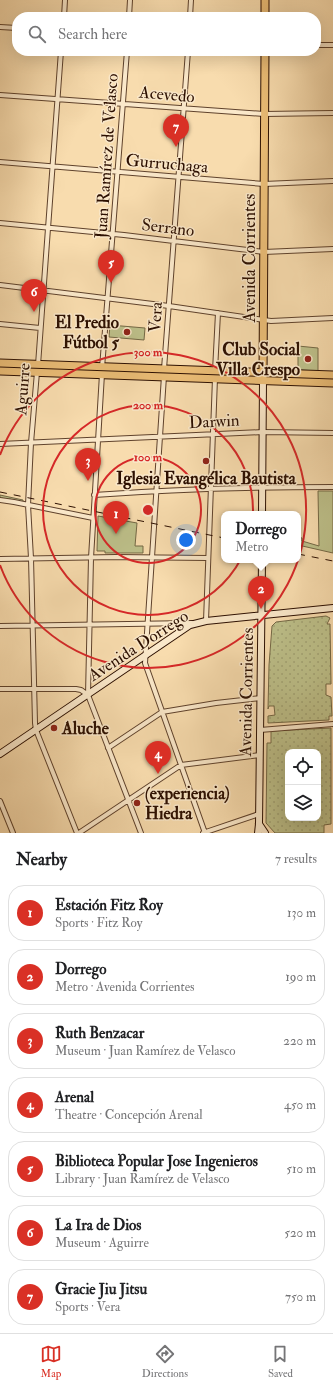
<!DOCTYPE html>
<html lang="en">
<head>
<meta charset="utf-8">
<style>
	body { margin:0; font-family:"IM FELL Double Pica",serif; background:#f2f2f2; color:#202124 }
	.controls { position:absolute; right:12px; bottom:12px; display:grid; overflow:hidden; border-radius:8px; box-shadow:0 4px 16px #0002 }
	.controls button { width:36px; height:36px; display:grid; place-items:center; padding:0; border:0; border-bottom:1px solid #e0e0e0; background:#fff; color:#202124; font:20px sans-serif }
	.you { position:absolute; left:186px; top:540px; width:14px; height:14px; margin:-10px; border:3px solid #fff; border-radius:50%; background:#1a73e8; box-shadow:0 0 0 6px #1a73e833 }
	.badge { display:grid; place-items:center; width:26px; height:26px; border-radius:50%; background:#d93025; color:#fff; font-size:13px; font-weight:700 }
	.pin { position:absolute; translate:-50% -33px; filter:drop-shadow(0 1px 2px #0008) }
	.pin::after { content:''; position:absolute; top:21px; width:14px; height:12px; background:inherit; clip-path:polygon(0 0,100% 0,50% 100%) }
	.popup { position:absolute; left:221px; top:511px; width:80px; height:52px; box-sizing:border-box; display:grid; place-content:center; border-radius:8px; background:#fff; filter:drop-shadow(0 1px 3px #0005); font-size:13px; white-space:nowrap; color:#757577 }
	.popup b { font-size:15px; color:#202124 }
	.popup::after { content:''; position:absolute; left:50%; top:100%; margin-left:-8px; border:8px solid transparent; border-top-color:#fff }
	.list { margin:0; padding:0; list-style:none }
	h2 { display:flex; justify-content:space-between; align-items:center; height:52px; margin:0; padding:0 16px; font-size:17px }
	h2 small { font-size:13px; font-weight:400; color:#757577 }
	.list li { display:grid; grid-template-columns:26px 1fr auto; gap:12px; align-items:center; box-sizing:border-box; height:56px; margin:0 8px 8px; padding:0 8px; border:1px solid #e0e0e0; border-radius:16px }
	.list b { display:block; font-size:15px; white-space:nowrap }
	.list p { margin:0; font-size:13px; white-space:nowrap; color:#757577 }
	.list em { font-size:13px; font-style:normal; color:#757577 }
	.icon { flex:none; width:22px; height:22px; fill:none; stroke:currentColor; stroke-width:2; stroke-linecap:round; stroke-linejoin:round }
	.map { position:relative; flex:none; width:333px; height:833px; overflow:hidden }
	.search { position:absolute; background:#fff; box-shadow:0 4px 16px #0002; left:12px; right:12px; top:12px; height:44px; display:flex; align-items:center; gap:10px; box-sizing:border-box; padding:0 14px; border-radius:16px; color:#757577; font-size:15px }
	.sheet { height:500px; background:#fff }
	nav { display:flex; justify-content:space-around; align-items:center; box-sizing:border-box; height:56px; border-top:1px solid #e0e0e0; background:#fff; font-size:11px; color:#757577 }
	nav a { display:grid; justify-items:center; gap:2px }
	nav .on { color:#d93025 }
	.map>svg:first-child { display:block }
</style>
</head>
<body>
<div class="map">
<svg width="333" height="833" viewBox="0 0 333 833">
	<defs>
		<pattern id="grass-dots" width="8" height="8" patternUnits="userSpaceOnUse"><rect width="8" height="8" fill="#bdc08a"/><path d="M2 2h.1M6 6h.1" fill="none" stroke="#a3a475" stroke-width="1.8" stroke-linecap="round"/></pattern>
	</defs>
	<rect width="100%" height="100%" fill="#f8dcae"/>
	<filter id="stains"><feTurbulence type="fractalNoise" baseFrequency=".005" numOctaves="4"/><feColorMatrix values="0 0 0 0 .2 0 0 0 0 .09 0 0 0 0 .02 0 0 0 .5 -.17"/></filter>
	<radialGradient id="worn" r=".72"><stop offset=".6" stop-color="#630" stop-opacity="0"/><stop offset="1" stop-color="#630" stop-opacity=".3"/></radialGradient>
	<!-- grass -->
	<path fill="url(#grass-dots)" stroke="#746845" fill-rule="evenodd" d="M0 495 23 500V502L0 499Z
		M326 616 330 618 327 624H330L331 684H326V695L331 697 332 716H329V720L268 723V716L275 715 274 706H269L268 709 269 665 272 626 276 622Z
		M331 728V824L324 825V833H275L266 823 267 743H271V731ZM288 752H318V818H288Z"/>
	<!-- garden -->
	<path fill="#bdc08a" stroke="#746845" d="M110 325 145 328 144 340 109 337Z
		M298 346 318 348V371L298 370Z
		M318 491H333V553L298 545V537L302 538V541L319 546Z
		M98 516 137 523 135 546H143V553H105V551H97Z"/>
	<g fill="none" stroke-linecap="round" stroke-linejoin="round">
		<!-- minor casing -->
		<g stroke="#5f422c" stroke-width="6">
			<path id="minor" d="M64 17 65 0
				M129 17 130 0
				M190 17 191 0
				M0 27 17 28
				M316 45H333
				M0 95 264 114 333 113
				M0 162 264 184 333 181
				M0 223 124 235 264 252 333 249
				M0 285 169 306 271 321 333 318
				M0 324 40 328
				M38 365 61 51
				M102 368 127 51
				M164 369 188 51
				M215 371 218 313
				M37 372 31 443 28 505 31 558 35 723 36 730 77 833
				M102 374 91 558 88 695 141 833
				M164 376 145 663 205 833
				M0 444 263 432 333 433
				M94 495C174 489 253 487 333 487
				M0 500 14 502 93 518
				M0 559 116 557 207 558
				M206 621 215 378
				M0 626 192 623
				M0 689H76L81 690 88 695
				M260 730 333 724
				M108 748 162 712 216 703 261 698
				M0 801 13 833
				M79 833 181 765 260 755
				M203 833 259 814"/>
		</g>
		<!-- secondary casing -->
		<g stroke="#2c0f00" stroke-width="8">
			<path id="secondary" d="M262 514 263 381
				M0 754 190 625 206 621 333 608
				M259 824 265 833
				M258 833 259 824 262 560"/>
		</g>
		<!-- primary casing -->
		<g stroke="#2c0f00" stroke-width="9">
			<path id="primary" d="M265 17V0
				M0 363 333 375
				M0 371 333 383
				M263 377 265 51"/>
		</g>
		<!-- minor -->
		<use href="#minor" stroke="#fae8ca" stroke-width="4"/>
		<!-- secondary -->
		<use href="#secondary" stroke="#fae8ca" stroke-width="6"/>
		<!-- primary -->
		<use href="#primary" stroke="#ecbe77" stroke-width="7"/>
		<!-- rail -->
		<path stroke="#2c0f00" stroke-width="1" stroke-dasharray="7 7" stroke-linecap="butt" d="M0 492 224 538
			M298 554 333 561"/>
	</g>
	<!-- distance rings -->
	<g fill="none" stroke="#d62828" stroke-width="2">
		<circle cx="148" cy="510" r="53"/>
		<circle cx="148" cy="510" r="105"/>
		<path d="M0 455A158 158 0 1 1 0 565"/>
	</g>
	<!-- markers -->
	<g fill="#8f2418" stroke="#fae8ca" stroke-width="1.5">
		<circle cx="127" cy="332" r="4"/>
		<circle cx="308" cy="359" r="4"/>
		<circle cx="206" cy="461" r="4"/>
		<circle cx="54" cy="728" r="4"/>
		<circle cx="137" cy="803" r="4"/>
	</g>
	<g text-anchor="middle" stroke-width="3" stroke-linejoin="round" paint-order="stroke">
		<!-- street labels -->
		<g font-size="17" fill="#2c0f00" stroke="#fae8ca">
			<text transform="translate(167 94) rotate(5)" y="6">Acevedo</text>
			<text transform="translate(106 156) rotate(-86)" y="6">Juan Ramírez de Velasco</text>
			<text transform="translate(167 163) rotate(5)" y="6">Gurruchaga</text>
			<text transform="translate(168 227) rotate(7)" y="6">Serrano</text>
			<text transform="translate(249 258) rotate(-90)" y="6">Avenida Corrientes</text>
			<text transform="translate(155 317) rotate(-86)" y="6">Vera</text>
			<text transform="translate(22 389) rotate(-86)" y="6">Aguirre</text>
			<text transform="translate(214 421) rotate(-3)" y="6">Darwin</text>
			<text transform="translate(138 645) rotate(-33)" y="6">Avenida Dorrego</text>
			<text transform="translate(246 692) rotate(-89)" y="6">Avenida Corrientes</text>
		</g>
		<!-- poi labels -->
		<g font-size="17" font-weight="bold" fill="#2c0f00" stroke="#fae8ca" text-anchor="end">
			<text x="119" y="328">El Predio<tspan x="119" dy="20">Fútbol 5</tspan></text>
			<text x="300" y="355">Club Social<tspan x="300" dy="20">Villa Crespo</tspan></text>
			<text x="206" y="484" text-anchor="middle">Iglesia Evangélica Bautista</text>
			<text x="62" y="734" text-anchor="start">Aluche</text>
			<text x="145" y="799" text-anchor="start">(experiencia)<tspan x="145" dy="20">Hiedra</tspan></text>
		</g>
	</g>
	<circle cx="148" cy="510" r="6" fill="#d62828" stroke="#fae8ca" stroke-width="2"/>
	<g font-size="12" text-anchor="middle" font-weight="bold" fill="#d62828" stroke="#fae8ca" stroke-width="3" stroke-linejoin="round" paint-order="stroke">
		<text x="148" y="356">300 m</text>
		<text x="148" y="409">200 m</text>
		<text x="148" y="461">100 m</text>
	</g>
	<rect width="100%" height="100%" filter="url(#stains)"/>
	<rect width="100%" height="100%" fill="url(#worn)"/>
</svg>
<div class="controls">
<button><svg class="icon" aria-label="locate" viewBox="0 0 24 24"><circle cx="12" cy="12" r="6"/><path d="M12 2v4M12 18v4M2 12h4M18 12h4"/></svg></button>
<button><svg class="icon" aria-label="layers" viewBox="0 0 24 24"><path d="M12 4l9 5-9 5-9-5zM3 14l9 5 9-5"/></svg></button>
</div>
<div class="you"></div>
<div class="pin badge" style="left:116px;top:534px">1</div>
<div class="pin badge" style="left:261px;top:609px">2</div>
<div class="popup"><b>Dorrego</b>Metro</div>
<div class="pin badge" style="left:88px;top:481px">3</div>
<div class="pin badge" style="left:158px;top:774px">4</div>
<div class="pin badge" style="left:111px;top:283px">5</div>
<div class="pin badge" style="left:34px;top:312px">6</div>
<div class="pin badge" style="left:176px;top:147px">7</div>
<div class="search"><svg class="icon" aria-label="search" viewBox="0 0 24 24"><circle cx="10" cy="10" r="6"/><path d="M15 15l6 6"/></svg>Search here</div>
</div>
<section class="sheet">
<h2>Nearby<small>7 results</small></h2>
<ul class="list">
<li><span class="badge">1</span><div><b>Estación Fitz Roy</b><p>Sports · Fitz Roy</p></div><em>130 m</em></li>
<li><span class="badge">2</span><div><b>Dorrego</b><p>Metro · Avenida Corrientes</p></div><em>190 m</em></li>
<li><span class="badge">3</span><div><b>Ruth Benzacar</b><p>Museum · Juan Ramírez de Velasco</p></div><em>220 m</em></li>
<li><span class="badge">4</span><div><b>Arenal</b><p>Theatre · Concepción Arenal</p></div><em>450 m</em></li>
<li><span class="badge">5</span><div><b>Biblioteca Popular Jose Ingenieros</b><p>Library · Juan Ramírez de Velasco</p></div><em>510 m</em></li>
<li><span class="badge">6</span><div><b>La Ira de Dios</b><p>Museum · Aguirre</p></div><em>520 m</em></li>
<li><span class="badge">7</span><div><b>Gracie Jiu Jitsu</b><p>Sports · Vera</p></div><em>750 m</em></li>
</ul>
</section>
<nav>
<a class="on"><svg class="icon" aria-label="map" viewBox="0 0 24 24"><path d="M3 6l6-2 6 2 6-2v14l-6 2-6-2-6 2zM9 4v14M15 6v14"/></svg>Map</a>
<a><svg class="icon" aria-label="directions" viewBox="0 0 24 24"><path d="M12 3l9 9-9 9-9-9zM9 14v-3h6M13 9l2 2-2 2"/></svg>Directions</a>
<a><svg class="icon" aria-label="saved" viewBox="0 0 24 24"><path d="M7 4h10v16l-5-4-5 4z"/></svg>Saved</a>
</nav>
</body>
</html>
